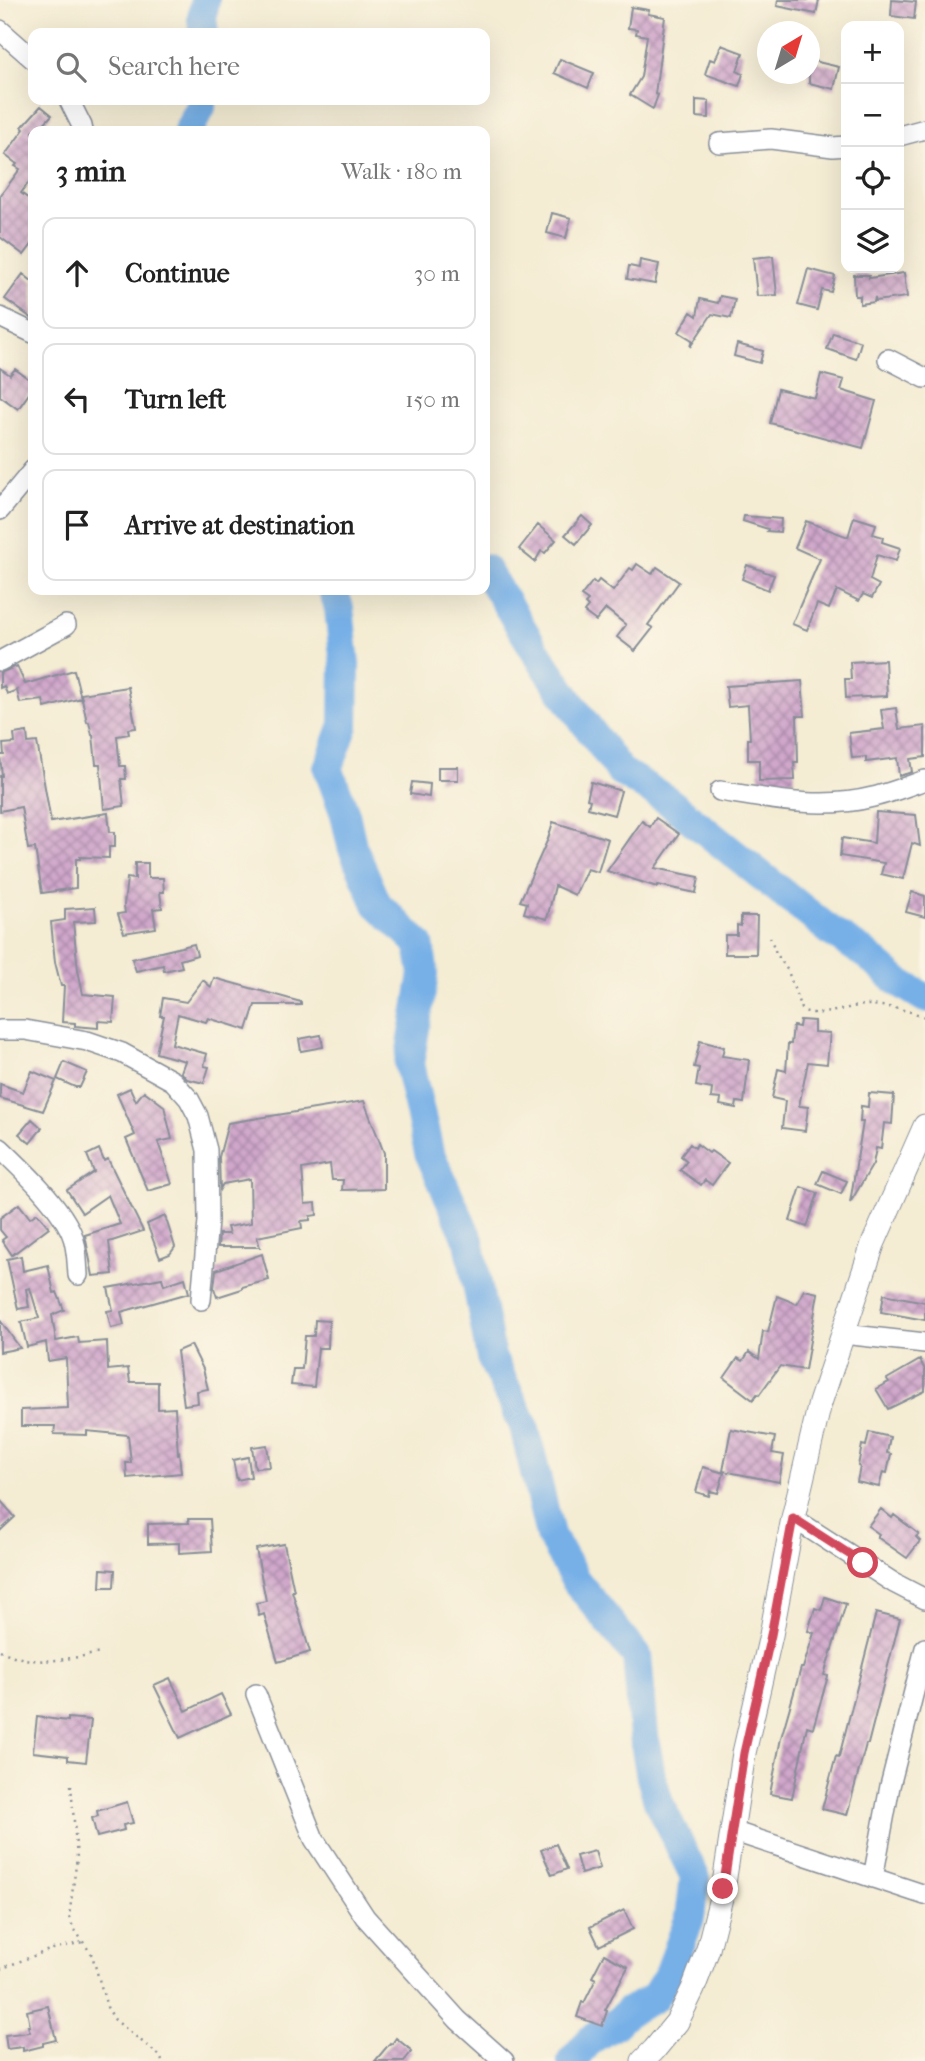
<!DOCTYPE html>
<html lang="en">
<head>
<meta charset="utf-8">
<style>
	body { margin:0; font-family:"IM FELL French Canon",serif; background:#f6f6f6; color:#222 }
	.controls { position:absolute; right:21px; top:21px; display:grid; overflow:hidden; border-radius:14px; box-shadow:0 7px 28px #0002 }
	.controls button { width:63px; height:63px; display:grid; place-items:center; padding:0; border:0; border-bottom:2px solid #e0e0e0; background:#fff; color:#222; font:35px sans-serif }
	.compass { position:absolute; left:757px; top:21px; width:63px; height:63px; border-radius:50%; background:#fff; box-shadow:0 7px 28px #0002; rotate:38deg }
	.stop { position:absolute; width:21px; height:21px; margin:-16px; border:5px solid #d1495b; border-radius:50%; background:#fff }
	.stop.end { background:#d1495b; border-color:#fff; box-shadow:0 2px 7px #0008 }
	.list { margin:0; padding:0; list-style:none }
	h2 { display:flex; justify-content:space-between; align-items:center; height:91px; margin:0; padding:0 28px; font-size:30px }
	h2 small { font-size:23px; font-weight:400; color:#767676 }
	.list li { display:grid; grid-template-columns:46px 1fr auto; gap:21px; align-items:center; box-sizing:border-box; height:112px; margin:0 14px 14px; padding:0 14px; border:2px solid #e0e0e0; border-radius:14px }
	.list b { display:block; font-size:26px; white-space:nowrap }
	.list em { font-size:23px; font-style:normal; color:#767676 }
	.icon { flex:none; width:38px; height:38px; fill:none; stroke:currentColor; stroke-width:2; stroke-linecap:round; stroke-linejoin:round }
	.map { position:relative; flex:none; width:925px; height:2061px; overflow:hidden }
	.search { position:absolute; background:#fff; box-shadow:0 7px 28px #0002; left:28px; top:28px; width:462px; height:77px; display:flex; align-items:center; gap:18px; box-sizing:border-box; padding:0 24px; border-radius:14px; color:#767676; font-size:26px }
	.panel { position:absolute; background:#fff; box-shadow:0 7px 28px #0002; left:28px; top:126px; width:462px; height:469px; border-radius:14px }
	.map>svg:first-child { display:block }
</style>
</head>
<body>
<div class="map">
<svg width="925" height="2061" viewBox="0 0 925 2061">
	<defs>
		<pattern id="building-cross-hatch" width="8" height="8" patternUnits="userSpaceOnUse" patternTransform="scale(1.75)"><rect width="8" height="8" fill="#d0a7cb"/><path d="M0 0l8 8M0 8l8-8" fill="none" stroke="#a888a8"/></pattern>
	</defs>
	<rect width="100%" height="100%" fill="#fcf5e5"/>
	<filter id="ink" filterUnits="userSpaceOnUse"><feTurbulence type="fractalNoise" baseFrequency=".0143" numOctaves="2"/><feDisplacementMap in="SourceGraphic" scale="14" xChannelSelector="R" yChannelSelector="G"/><feConvolveMatrix kernelMatrix="1 2 1 2 8 2 1 2 1" color-interpolation-filters="sRGB"/></filter>
	<filter id="wash" filterUnits="userSpaceOnUse"><feTurbulence type="fractalNoise" baseFrequency=".00686" numOctaves="4" result="noise"/><feDisplacementMap in="SourceGraphic" scale="28" xChannelSelector="R" yChannelSelector="G"/><feGaussianBlur stdDeviation="1.57" result="paint"/><feColorMatrix in="noise" values="0 0 0 0 0 0 0 0 0 0 0 0 0 0 0 0 0 1.4 0 .05"/><feComposite in="paint" operator="in"/></filter>
	<g filter="url(#wash)">
		<rect width="100%" height="100%" fill="#f4ecd3"/>
		<g fill="none" stroke-linecap="round" stroke-linejoin="round">
			<!-- river -->
			<path stroke="#77b0e7" stroke-width="30" d="M204 33 202 18 205 0
				M188 131 201 107 202 100
				M485 569 540 658 576 711 620 771 667 800 833 933 867 955 897 981 925 998
				M333 590 339 608 345 665 344 725 328 768 345 814 352 846 377 904 419 944 424 974 409 1064 429 1152 469 1241 491 1357 524 1426 550 1535 576 1581 637 1656 644 1736 651 1777 659 1803 695 1877 690 1917 670 1972 654 1998 627 2012 614 2025 590 2040 572 2061"/>
		</g>
		<g id="blocks">
			<!-- building -->
			<path fill="url(#building-cross-hatch)" d="M778 0H819L816 14 777 6Z
				M892 0 916 2 914 19 891 16Z
				M631 7 649 10 648 14 665 17 655 94 658 95 653 109 630 95 641 77 647 36 636 34 637 29 628 28Z
				M721 45 743 53 737 71 743 74 739 86 705 74 710 59 715 61Z
				M560 59 594 73 588 88 554 73Z
				M809 60 839 67 834 89 809 83Z
				M696 100 709 101V118L696 117Z
				M41 106 52 115 37 131H33V179L32 178 21 193 33 202V243L24 255 0 237V196L20 169 15 166 17 164 5 155 24 129 22 127Z
				M552 213 571 218 566 238 547 233Z
				M773 256 777 295 757 296 753 258Z
				M640 260 659 264 655 284 627 279 629 266 639 268Z
				M808 269 835 276 831 292 822 290 817 310 798 305Z
				M904 273 907 297 876 301 875 297 874 302 860 304V296H855L854 275H869V278Z
				M23 274 33 282V319L5 299Z
				M720 296 735 299 731 318 712 314 690 347 692 340 679 332 691 312 697 316 700 299 718 303Z
				M833 333 861 342 856 359 827 349Z
				M737 344 763 351 760 363 734 356Z
				M0 368 10 375 15 369 33 382V388L18 409 0 396Z
				M821 374 844 380 841 390 876 401 863 448 770 423 778 389 815 398Z
				M582 516 592 525 576 544 565 535Z
				M744 516 781 519 780 532 767 531 768 529 743 521Z
				M854 517 876 524 873 534 883 537 882 542 900 548 896 561 877 555 870 580 879 585 872 598 863 594 859 601 837 590 829 609 817 604 807 630 792 624 820 559 795 548 806 521 848 537Z
				M538 525 556 540 545 553 541 551 535 562 519 549Z
				M637 564 652 574 657 567 679 582 648 625 653 628 635 651 617 637 626 625 606 609 596 621 584 612 588 607 585 604 588 601 581 596 593 581 596 584 599 580 613 591 630 568 633 570Z
				M747 565 774 575 768 590 742 579Z
				M885 660 887 696 846 698 845 679H851L850 662Z
				M17 666 25 684 74 670 81 698 45 708 43 700 20 703 17 690 7 694 4 686 0 688V673Z
				M802 681 805 716H797L798 762H794L795 780 759 781V760H748V739H750L748 705 728 707 726 686Z
				M128 687 136 728 128 729 129 734 117 736 120 766H125L126 779H121L124 806 104 809 100 764H96L93 735H92L89 722H87L81 694Z
				M896 708 899 729 925 726V757L910 759 912 772 899 776 897 758 866 762V757L852 758 849 733 884 729 881 710Z
				M27 732 28 743 37 742 51 822 108 813 110 832H115V847H109V858L80 857V859H76V888L42 893 35 848 28 849 21 807 0 811V776H2L0 755H4L3 744 15 743 14 734Z
				M438 767H458V780H438Z
				M412 782 430 784 429 797 410 794Z
				M591 782 621 791 614 815 588 808 590 800 587 799Z
				M876 812 916 815 920 846 912 843 903 879 881 874 884 863 840 856 842 838 874 843Z
				M656 818 679 834 655 868 699 877 696 893 658 885 657 887 607 871 642 821 650 827Z
				M553 822 608 839 598 872 587 869 575 895 555 886 547 919 524 913 527 903 520 901 548 839Z
				M135 863H148V878H163L164 892H160L162 908 153 909 156 928 124 933 118 914 125 913 124 905 127 878 135 879Z
				M912 892 925 896V917L906 912Z
				M95 907 96 921 73 922 78 970 83 994 115 997 113 1022 98 1021V1028L75 1026V1023L62 1022 64 986H61L55 962 51 922 65 920V909Z
				M741 916H757L756 954H725V935H737V925L741 926Z
				M194 944 197 955 180 960 182 967 164 971 163 965 136 971 132 959Z
				M214 978 301 1002V1005H255L247 1030 208 1018 206 1022 178 1014 172 1044 207 1054 204 1066 209 1067 204 1083 187 1079 181 1072 185 1061 156 1053 164 1016H160L163 998 186 1002 203 980 211 987Z
				M800 1020 814 1021V1032L830 1033 827 1064 808 1062 799 1106 808 1107 805 1131 782 1128 785 1101 772 1098 778 1069 786 1071 788 1044H791L793 1026 799 1027Z
				M321 1035 323 1047 301 1051 299 1039Z
				M700 1041 724 1047 722 1056 749 1060 744 1103 737 1102 736 1108 720 1105 721 1099 711 1098 712 1089 696 1086 699 1068 694 1067Z
				M64 1062 87 1072 80 1087H75L57 1079Z
				M32 1071 56 1081 43 1111 0 1098V1084L23 1092Z
				M130 1088 136 1101 144 1091 164 1106 172 1139 158 1142 172 1184 148 1191 126 1139 135 1135 117 1094Z
				M869 1093 894 1095 892 1124 884 1123 881 1149 876 1148 873 1164 850 1203 863 1122H860L861 1106 868 1107Z
				M364 1101 384 1153V1189L342 1190 343 1180H332L330 1164 302 1169 305 1204 316 1203 317 1215 310 1216V1220L301 1221 302 1228 257 1237 260 1247H218L219 1234H229L227 1227 251 1223 250 1179 223 1184 220 1189 219 1157 228 1123Z
				M32 1119 42 1128 30 1143 19 1134Z
				M690 1144 695 1148 697 1144 709 1153 711 1151 728 1163 712 1185 705 1180 701 1185 680 1170 687 1161 681 1156Z
				M99 1149 104 1161 108 1159 143 1231 109 1242 113 1274 93 1276 85 1235 120 1224 108 1195 82 1213 67 1190 94 1172 87 1155Z
				M823 1171 847 1181 841 1194 817 1184Z
				M801 1187 818 1193 807 1227 790 1221Z
				M19 1204 30 1218 37 1213 49 1227 12 1255 2 1240 6 1237 0 1230V1218Z
				M165 1216 175 1247 170 1254 160 1258 147 1224Z
				M262 1254 269 1280 242 1287V1289L217 1297 214 1288 216 1270Z
				M21 1256 23 1271 48 1265 54 1293 57 1292 64 1310 52 1315 56 1341 78 1337 79 1343 107 1341 108 1370 128 1368 130 1382H158V1409L175 1408 178 1454 179 1453 181 1473 127 1478 126 1463H131L128 1435 87 1431V1435L54 1434 55 1426H21V1410L68 1408 66 1358 48 1361 46 1342 27 1347 21 1322 39 1318 30 1288 26 1289 29 1307 18 1309 7 1259Z
				M162 1278 164 1285 185 1278 189 1293 121 1312 124 1325 111 1328 107 1311 113 1310 108 1288Z
				M804 1290 818 1293 805 1370 780 1366 759 1395 757 1394 753 1400 724 1378 738 1358 743 1361 749 1352 759 1359 763 1331 768 1332 777 1296 797 1304Z
				M884 1294 925 1302V1320L881 1312Z
				M0 1320 20 1348 0 1352Z
				M315 1320 329 1321 328 1348H318L314 1387 291 1385 293 1369H302L305 1336H314Z
				M191 1345 203 1369 208 1389 197 1391 198 1403 184 1405 177 1351Z
				M920 1360 925 1370V1391L888 1409 876 1389 889 1382 887 1379Z
				M731 1429 775 1437 772 1453 784 1455 779 1482 723 1471Z
				M869 1432 890 1437 887 1453 891 1454 887 1473 883 1472 879 1487 857 1482 860 1467 858 1466 862 1445 866 1446Z
				M267 1445 270 1467 255 1468 252 1447Z
				M248 1457 251 1477 237 1480 233 1460Z
				M703 1467 724 1473 718 1493 710 1491 709 1496 696 1492Z
				M0 1500 15 1517 0 1531Z
				M881 1509 892 1518 894 1515 919 1534 916 1537 920 1541 907 1558 877 1537 879 1534 868 1526Z
				M188 1519H210L212 1551 179 1553V1543L148 1544V1524L189 1523Z
				M284 1544 294 1591H292L310 1652 278 1662 264 1614 259 1616 256 1603 266 1601 256 1549Z
				M101 1569 115 1570 114 1587H100Z
				M825 1597 846 1604 824 1675 828 1676 813 1728 807 1726 792 1798 770 1794 781 1738 801 1668H803L814 1633 808 1631 815 1608 821 1610Z
				M876 1613 900 1619 868 1744H866L847 1815 822 1809 836 1756 839 1757Z
				M170 1678 186 1711 221 1694 231 1714 180 1738 154 1685Z
				M37 1717 68 1721V1718L91 1720 86 1762 68 1760V1756L33 1752Z
				M127 1802 133 1823 123 1825 124 1830 97 1837 92 1818 98 1816 97 1811Z
				M556 1844 567 1869 552 1875 541 1850Z
				M595 1851 600 1868 581 1874 576 1856Z
				M624 1910 633 1929 599 1946 590 1927Z
				M604 1954 628 1967 605 2010 607 2011 602 2026 577 2017 582 2002 584 2003 596 1979 592 1977Z
				M48 2006 56 2040 43 2043V2046L23 2051V2047L7 2049 5 2035 30 2032 28 2026H30L27 2011Z
				M396 2038 412 2051 404 2061H375L390 2043 392 2044Z"/>
		</g>
	</g>
	<g filter="url(#ink)">
		<use href="#blocks" fill-opacity="0" stroke="#888e98" stroke-width="2"/>
		<g fill="none" stroke-linecap="round" stroke-linejoin="round">
			<!-- minor casing -->
			<g stroke="#888e98" stroke-width="22">
				<path id="minor" d="M0 30 33 59
					M69 100 82 126 83 131
					M899 136 925 129
					M719 143 771 139 833 147 846 146
					M0 317 33 333
					M888 359 925 378
					M0 510 33 470
					M0 661 66 625
					M720 791C769 799 823 810 873 797 890 793 908 786 925 780
					M0 1030H25L87 1041 122 1053 173 1081 189 1099 198 1116 207 1150 208 1221 201 1300
					M0 1148C23 1170 58 1203 71 1232 77 1245 77 1261 78 1275
					M843 1334 925 1343
					M793 1518 894 1583 925 1599
					M256 1694 314 1839 365 1917 458 2020 504 2061
					M732 1831 925 1895
					M873 1878 890 1786 925 1648"/>
			</g>
			<!-- tertiary casing -->
			<g stroke="#888e98" stroke-width="25">
				<path id="tertiary" d="M643 2061 654 2050 677 2022 693 1989 708 1949 723 1890 744 1753 771 1635 793 1518 820 1403 873 1244 925 1126"/>
			</g>
			<!-- path -->
			<path stroke="#888e98" stroke-width="2.5" stroke-dasharray="2 5" stroke-linecap="butt" d="M770 937 776 953 788 971 801 1009C817 1020 847 1006 866 1005 884 1005 908 1010 925 1017
				M0 1650C33 1668 65 1659 101 1653
				M71 1785 77 1858 69 1917 73 1927 92 1955 107 2007 115 2020 160 2056 162 2061
				M0 1969 49 1950 83 1942"/>
			<!-- minor -->
			<use href="#minor" stroke="#fff" stroke-width="19"/>
			<!-- tertiary -->
			<use href="#tertiary" stroke="#fff" stroke-width="23"/>
		</g>
	</g>
	<g fill="none" stroke-linecap="round" stroke-linejoin="round" filter="url(#ink)">
		<!-- route -->
		<path stroke="#d1495b" stroke-width="9" d="M723 1889 744 1753 771 1635 793 1518 863 1563"/>
	</g>
</svg>
<div class="controls">
<button>+</button>
<button>−</button>
<button><svg class="icon" aria-label="locate" viewBox="0 0 24 24"><circle cx="12" cy="12" r="6"/><path d="M12 2v4M12 18v4M2 12h4M18 12h4"/></svg></button>
<button><svg class="icon" aria-label="layers" viewBox="0 0 24 24"><path d="M12 4l9 5-9 5-9-5zM3 14l9 5 9-5"/></svg></button>
</div>
<svg class="compass" viewBox="-18 -18 36 36"><path d="M0-13l5 13h-10z" fill="#e53935"/><path d="M0 13l5-13h-10z" fill="#767676"/></svg>
<div class="stop" style="left:863px;top:1563px"></div>
<div class="stop end" style="left:723px;top:1889px"></div>
<div class="search"><svg class="icon" aria-label="search" viewBox="0 0 24 24"><circle cx="10" cy="10" r="6"/><path d="M15 15l6 6"/></svg>Search here</div>
<section class="panel">
<h2>3 min<small>Walk · 180 m</small></h2>
<ul class="list">
<li><svg class="icon" aria-label="ahead" viewBox="0 0 24 24"><path d="M12 20V5M6 11l6-6 6 6"/></svg><div><b>Continue</b></div><em>30 m</em></li>
<li><svg class="icon" aria-label="left" viewBox="0 0 24 24"><path d="M17 20v-9H6M10 6l-5 5 5 5"/></svg><div><b>Turn left</b></div><em>150 m</em></li>
<li><svg class="icon" aria-label="arrive" viewBox="0 0 24 24"><path d="M6 21V4h12l-3 4 3 4H6"/></svg><div><b>Arrive at destination</b></div></li>
</ul>
</section>
</div>
</body>
</html>
